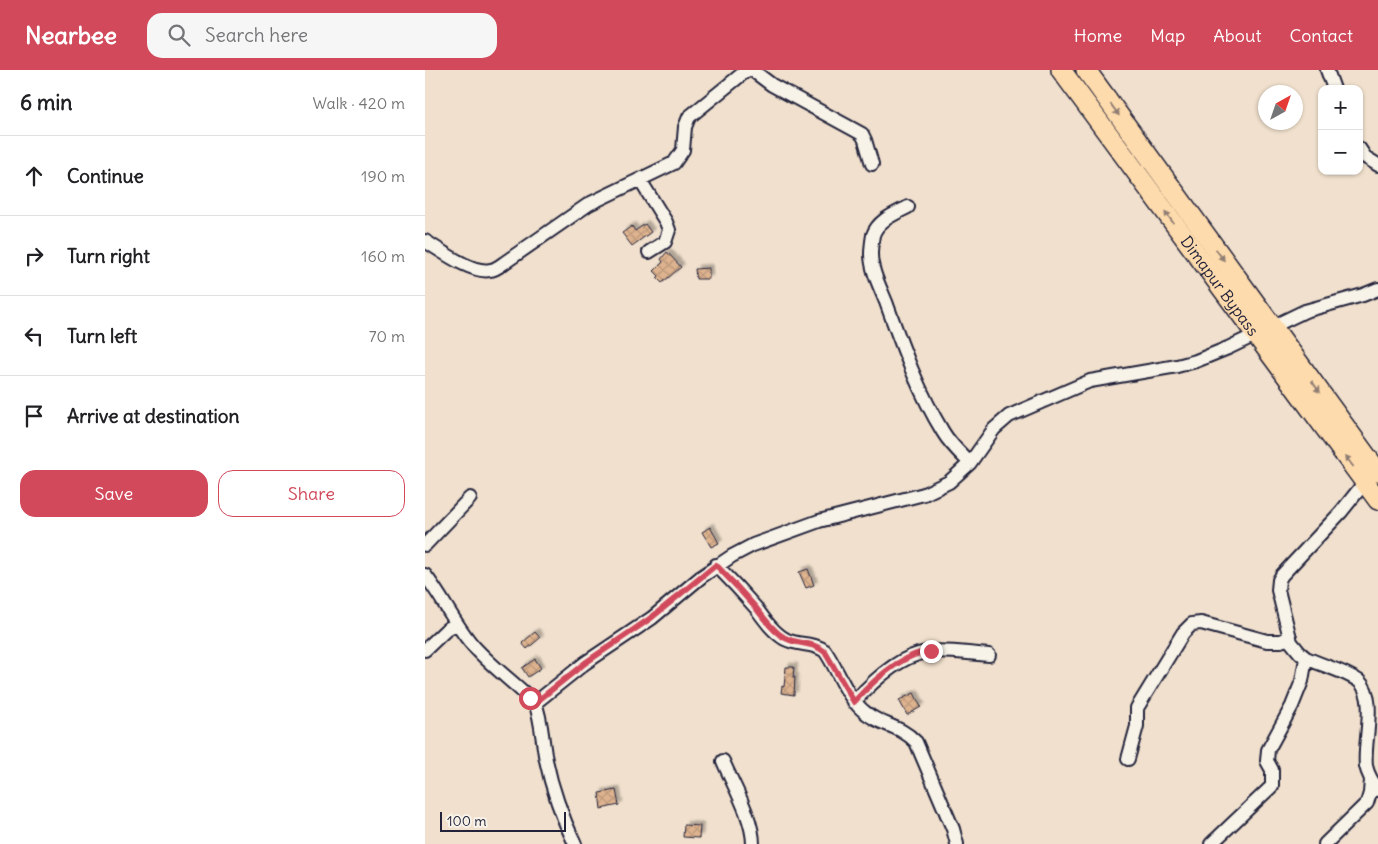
<!DOCTYPE html>
<html lang="en">
<head>
<meta charset="utf-8">
<style>
	body { margin:0; font-family:Delius,sans-serif; background:#f6f6f6; color:#202124 }
	.controls { position:absolute; right:15px; top:15px; display:grid; overflow:hidden; border-radius:10px; box-shadow:0 1px 4px #0004 }
	.controls button { width:45px; height:45px; display:grid; place-items:center; padding:0; border:0; border-bottom:1px solid #e0e0e0; background:#fff; color:#202124; font:25px sans-serif }
	.compass { position:absolute; left:833px; top:15px; width:45px; height:45px; border-radius:50%; background:#fff; box-shadow:0 1px 4px #0004; rotate:40deg }
	.scale { position:absolute; left:15px; bottom:12px; width:126px; box-sizing:border-box; padding-left:5px; border:2px solid #22223b; border-top:0; font-size:14px; line-height:18px; white-space:nowrap; color:#22223b; -webkit-text-stroke:4px #f7f3e8; paint-order:stroke }
	.stop { position:absolute; width:15px; height:15px; margin:-11px; border:4px solid #d1495b; border-radius:50%; background:#fff }
	.stop.end { background:#d1495b; border-color:#fff; box-shadow:0 1px 5px #0008 }
	.list { margin:0; padding:0; list-style:none }
	h2 { display:flex; justify-content:space-between; align-items:center; height:65px; margin:0; padding:0 20px; font-size:21px }
	h2 small { font-size:16px; font-weight:400; color:#757577 }
	.list li { display:grid; grid-template-columns:32px 1fr auto; gap:15px; align-items:center; box-sizing:border-box; height:80px; padding:0 20px; border-top:1px solid #e0e0e0 }
	.list b { display:block; font-size:19px; white-space:nowrap }
	.list em { font-size:16px; font-style:normal; color:#757577 }
	.actions { display:flex; gap:10px; padding:15px 20px }
	.actions a { flex:1; padding:11px 0; border:1px solid #d1495b; border-radius:15px; text-align:center; font-size:18px; color:#d1495b }
	.actions .main { background:#d1495b; color:#fff }
	.icon { flex:none; width:28px; height:28px; fill:none; stroke:currentColor; stroke-width:2; stroke-linecap:round; stroke-linejoin:round }
	.map { position:relative; flex:none; width:953px; height:774px; overflow:hidden }
	header { display:flex; align-items:center; gap:30px; box-sizing:border-box; height:70px; padding:0 25px; background:#d1495b; color:#fff }
	header strong { font-size:24px }
	nav { display:flex; gap:28px; margin-inline-start:auto; font-size:18px }
	.search { width:350px; height:45px; background:#f6f6f6; display:flex; align-items:center; gap:12px; box-sizing:border-box; padding:0 18px; border-radius:15px; color:#757577; font-size:19px }
	main { display:flex }
	aside { flex:1; background:#fff }
	.map>svg:first-child { display:block }
</style>
</head>
<body>
<header>
<strong>Nearbee</strong>
<div class="search"><svg class="icon" aria-label="search" viewBox="0 0 24 24"><circle cx="10" cy="10" r="6"/><path d="M15 15l6 6"/></svg>Search here</div>
<nav><a>Home</a><a>Map</a><a>About</a><a>Contact</a></nav>
</header>
<main>
<aside>
<h2>6 min<small>Walk · 420 m</small></h2>
<ul class="list">
<li><svg class="icon" aria-label="ahead" viewBox="0 0 24 24"><path d="M12 20V5M6 11l6-6 6 6"/></svg><div><b>Continue</b></div><em>190 m</em></li>
<li><svg class="icon" aria-label="right" viewBox="0 0 24 24"><path d="M7 20v-9h11M14 6l5 5-5 5"/></svg><div><b>Turn right</b></div><em>160 m</em></li>
<li><svg class="icon" aria-label="left" viewBox="0 0 24 24"><path d="M17 20v-9H6M10 6l-5 5 5 5"/></svg><div><b>Turn left</b></div><em>70 m</em></li>
<li><svg class="icon" aria-label="arrive" viewBox="0 0 24 24"><path d="M6 21V4h12l-3 4 3 4H6"/></svg><div><b>Arrive at destination</b></div></li>
</ul>
<div class="actions"><a class="main">Save</a><a>Share</a></div>
</aside>
<div class="map">
<svg width="953" height="774" viewBox="0 0 953 774">
	<defs>
		<pattern id="building-cross-hatch" width="8" height="8" patternUnits="userSpaceOnUse" patternTransform="scale(1.25)"><rect width="8" height="8" fill="#deb38f"/><path d="M0 0l8 8M0 8l8-8" fill="none" stroke="#be9a7c"/></pattern>
		<filter id="shadow"><feDropShadow dx="3.5" dy="-3.5" stdDeviation="1" flood-color="#0004"/></filter>
	</defs>
	<rect width="100%" height="100%" fill="#f0e0cd"/>
	<filter id="ink" filterUnits="userSpaceOnUse"><feTurbulence type="fractalNoise" baseFrequency=".02" numOctaves="2"/><feDisplacementMap in="SourceGraphic" scale="10" xChannelSelector="R" yChannelSelector="G"/><feConvolveMatrix kernelMatrix="1 2 1 2 8 2 1 2 1" color-interpolation-filters="sRGB"/></filter>
	<g filter="url(#ink)">
		<!-- building -->
		<path fill="url(#building-cross-hatch)" stroke="#22223b" filter="url(#shadow)" d="M220 154 226 162 207 176 197 163 207 156 210 161Z
			M242 182 256 197 237 213 232 208 234 206 229 201 238 192 236 189Z
			M284 198V209H271L270 199Z
			M285 457 294 473 286 477 277 462Z
			M383 499 389 515 381 518 374 502Z
			M110 562 115 568 102 579 97 573Z
			M110 589 116 598 103 607 97 598Z
			M361 597H369L368 607H370L369 625 356 623 357 616 359 617Z
			M489 623 496 637 482 645 474 630Z
			M191 720 194 735 176 739 174 723Z
			M259 755 275 756 274 768 258 767Z"/>
		<g fill="none" stroke-linecap="round" stroke-linejoin="round">
			<!-- minor casing -->
			<g stroke="#22223b" stroke-width="16">
				<path id="minor" d="M327 0 347 15 437 64 440 70 447 94
					M902 0 909 19
					M934 78 940 87 953 95
					M215 110 241 152 244 160 240 172 224 182
					M483 137C470 144 453 150 448 165 447 171 446 178 446 184 446 200 455 217 461 232 477 276 493 321 518 362 525 374 535 383 545 393
					M0 171C15 180 47 204 65 200 69 200 75 196 79 193L164 134 249 93 258 80 260 57 264 47 322 0
					M940 412 916 442 857 505 854 510 853 520 866 572 875 583 881 588C898 596 918 600 934 611 953 628 938 672 941 696 943 705 948 713 953 720
					M0 475 45 428
					M291 495C305 509 318 523 331 538 339 549 348 562 360 569 373 576 389 572 400 581 414 601 421 628 441 643 457 656 475 655 491 672L528 759 532 774
					M0 505C17 527 28 551 45 572 64 595 89 612 110 633 117 650 117 671 121 690 127 719 137 747 150 774
					M0 580 21 560 30 554
					M429 632C446 613 474 586 502 582 517 579 548 584 564 585
					M110 633 160 593 227 548 276 507 307 486 328 475 394 451 499 424 524 412 545 393 569 359 584 346 665 311 752 296 771 291 803 278 880 241 938 225 953 219
					M703 689 712 656V638L758 563 767 554 776 553 842 571H856L865 567
					M298 691C308 715 328 748 328 774
					M786 774 847 716V700L842 691 843 680 867 636 877 611 881 588
					M900 774 942 733 945 723 946 710"/>
			</g>
			<!-- highway casing -->
			<g stroke="#22223b" stroke-width="22">
				<g id="highway">
					<path id="s1" d="M636 0 953 430"/>
					<path d="M661 0 953 402"/>
				</g>
			</g>
			<!-- minor -->
			<use href="#minor" stroke="#f7f3e8" stroke-width="12"/>
			<!-- highway -->
			<use href="#highway" stroke="#fedbac" stroke-width="19"/>
		</g>
		<!-- one-way arrows -->
		<defs><path id="oneway-solid" d="M-6-.8H1V-3.2L6.5 0L1 3.2V.8H-6Z" transform="scale(1.25)"/></defs>
		<g fill="#907e74">
			<use href="#oneway-solid" transform="translate(690 40) rotate(54)"/>
			<use href="#oneway-solid" transform="translate(744 147) rotate(-126)"/>
			<use href="#oneway-solid" transform="translate(795 185) rotate(54)"/>
			<use href="#oneway-solid" transform="translate(891 317) rotate(54)"/>
			<use href="#oneway-solid" transform="translate(924 391) rotate(-127)"/>
		</g>
	</g>
	<g fill="none" stroke-linecap="round" stroke-linejoin="round" filter="url(#ink)">
		<!-- route -->
		<path stroke="#d1495b" stroke-width="6" d="M105 628 110 633 160 593 226 548 291 495C305 509 318 523 331 538 338 547 345 557 354 564 368 576 387 570 400 582L429 632C447 612 477 583 506 581"/>
	</g>
	<g text-anchor="middle" stroke-width="4.5" stroke-linejoin="round" paint-order="stroke">
		<!-- street labels -->
		<g font-size="16" fill="#22223b" stroke="#f7f3e8">
			<text dy="6" stroke="none"><textPath href="#s1" startOffset="268">Dimapur Bypass</textPath></text>
		</g>
	</g>
</svg>
<div class="controls">
<button>+</button>
<button>−</button>
</div>
<svg class="compass" viewBox="-18 -18 36 36"><path d="M0-13l5 13h-10z" fill="#e53935"/><path d="M0 13l5-13h-10z" fill="#757577"/></svg>
<div class="scale">100 m</div>
<div class="stop" style="left:105px;top:628px"></div>
<div class="stop end" style="left:506px;top:581px"></div>
</div>
</main>
</body>
</html>
